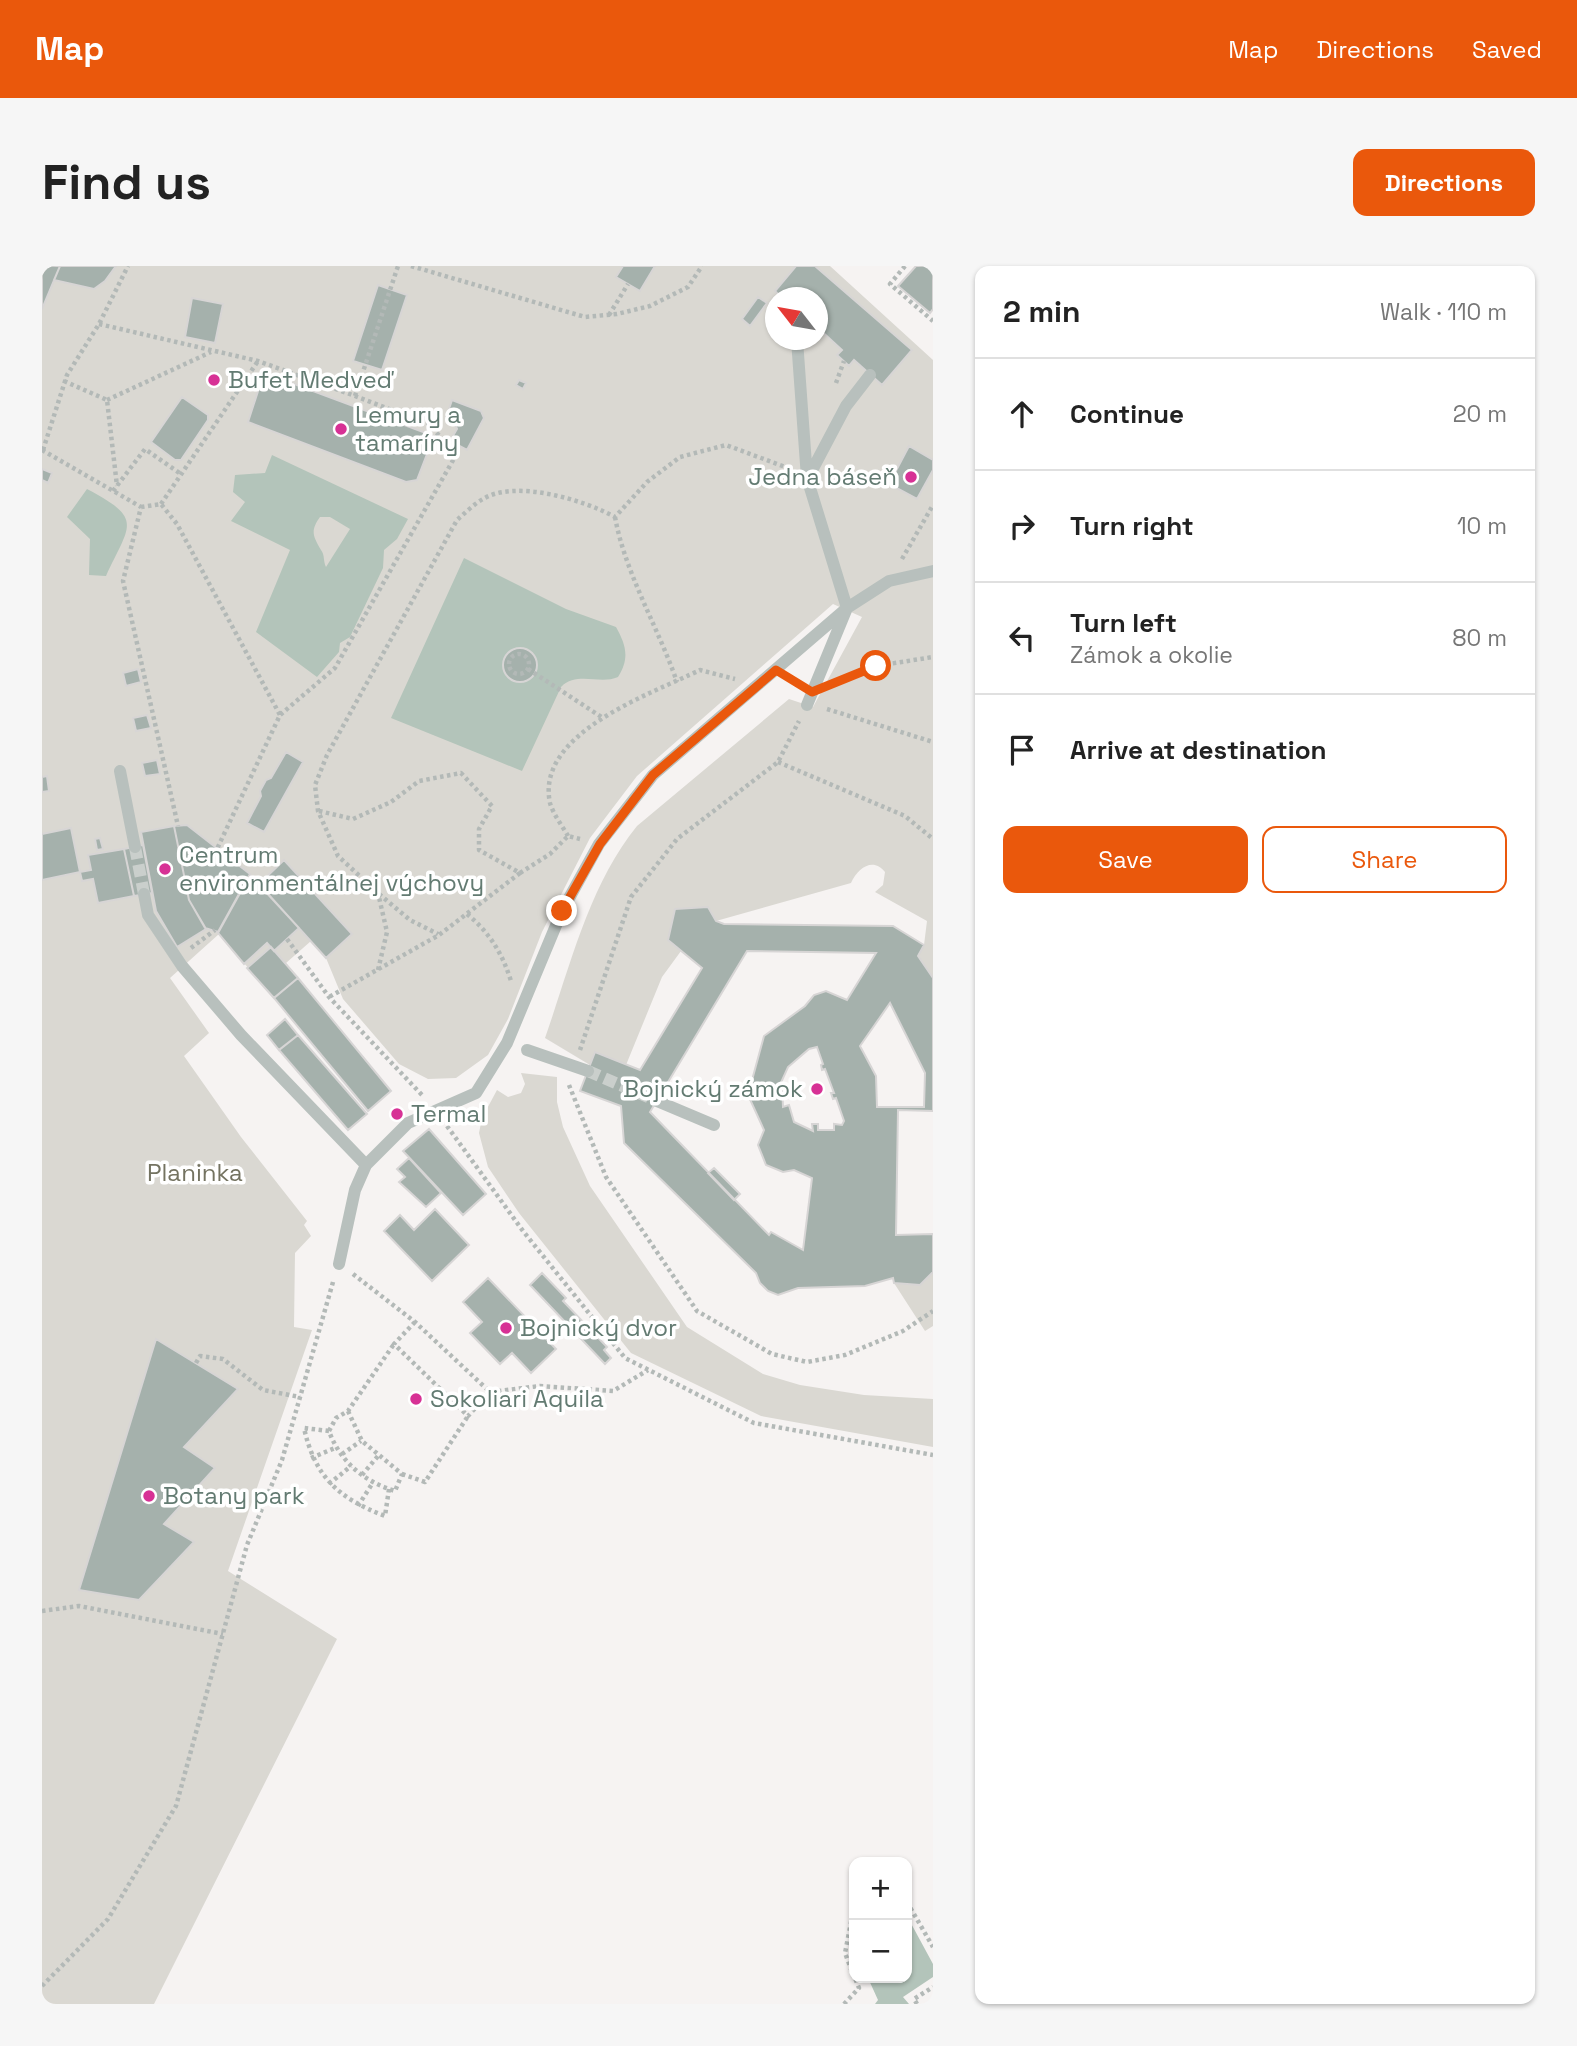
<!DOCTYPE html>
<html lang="en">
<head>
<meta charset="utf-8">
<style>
	body { margin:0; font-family:"Space Grotesk",sans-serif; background:#f6f6f6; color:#222 }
	.controls { position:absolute; right:21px; bottom:21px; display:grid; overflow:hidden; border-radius:14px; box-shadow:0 2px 5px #0004 }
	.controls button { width:63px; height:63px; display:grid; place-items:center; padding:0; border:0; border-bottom:2px solid #e0e0e0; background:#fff; color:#222; font:35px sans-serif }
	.compass { position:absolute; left:723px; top:21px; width:63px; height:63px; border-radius:50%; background:#fff; box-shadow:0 2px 5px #0004; rotate:301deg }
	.stop { position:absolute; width:21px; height:21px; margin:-16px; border:5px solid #ea580c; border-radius:50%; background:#fff }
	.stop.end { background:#ea580c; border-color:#fff; box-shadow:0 2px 7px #0008 }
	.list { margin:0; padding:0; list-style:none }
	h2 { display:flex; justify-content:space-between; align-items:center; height:91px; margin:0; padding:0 28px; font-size:30px }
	h2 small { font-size:23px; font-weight:400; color:#767676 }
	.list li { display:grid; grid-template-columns:46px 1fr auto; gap:21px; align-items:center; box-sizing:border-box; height:112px; padding:0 28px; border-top:2px solid #e0e0e0 }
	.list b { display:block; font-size:26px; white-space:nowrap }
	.list p { margin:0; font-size:23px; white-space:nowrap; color:#767676 }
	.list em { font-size:23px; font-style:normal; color:#767676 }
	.actions { display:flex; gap:14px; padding:21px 28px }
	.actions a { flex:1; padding:16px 0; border:2px solid #ea580c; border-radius:14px; text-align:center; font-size:24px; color:#ea580c }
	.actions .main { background:#ea580c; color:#fff }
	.icon { flex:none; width:38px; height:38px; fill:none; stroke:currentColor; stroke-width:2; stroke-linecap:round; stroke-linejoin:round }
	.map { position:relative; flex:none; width:891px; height:1738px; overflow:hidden; border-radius:14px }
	header { display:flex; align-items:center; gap:42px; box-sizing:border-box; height:98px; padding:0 35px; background:#ea580c; color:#fff }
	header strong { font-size:33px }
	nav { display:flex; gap:38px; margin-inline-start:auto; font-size:24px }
	.intro { display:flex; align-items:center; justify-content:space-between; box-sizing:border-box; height:168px; padding:0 42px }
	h1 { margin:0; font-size:49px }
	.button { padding:18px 32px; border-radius:14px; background:#ea580c; color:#fff; font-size:24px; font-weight:700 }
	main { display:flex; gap:42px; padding:0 42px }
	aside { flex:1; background:#fff; border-radius:14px; box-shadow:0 2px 5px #0004 }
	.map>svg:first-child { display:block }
</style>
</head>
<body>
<header>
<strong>Map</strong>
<nav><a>Map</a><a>Directions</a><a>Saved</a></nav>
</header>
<div class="intro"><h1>Find us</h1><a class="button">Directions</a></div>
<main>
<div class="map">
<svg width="891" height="1738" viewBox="0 0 891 1738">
	<rect width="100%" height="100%" fill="#f6f3f2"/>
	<!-- green -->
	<path fill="#dad8d2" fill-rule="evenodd" d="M0 0H788L891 94V712L876 690 882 679 885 655 833 626 841 619 843 606C831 591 816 602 809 617L674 655 665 641 634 643 626 674 639 685 620 711 584 799H548L503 772C528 701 547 619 595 560L747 433 771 441 820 351 791 338 595 510 548 572 500 666 466 753 446 789 414 812 386 813 357 798 301 733 284 692 269 675 244 697 256 712 232 732 177 668 128 712 167 767 142 790 199 871 265 955 262 959 269 970 253 987 252 1061 270 1064 186 1305 295 1373 112 1738H0ZM734 32H776V74H734Z
		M479 807 515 811V836L521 861 548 920 645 1061 721 1108 758 1119 822 1129 891 1133V1181L719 1150 589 1087 477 947 446 901 437 867 440 852 455 824 466 831 479 827 483 818Z
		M891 1006V1060L883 1065 852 1017 878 1019Z"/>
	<!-- water -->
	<path fill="#b3c4ba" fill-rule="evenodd" d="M230 189 366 253 355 273 342 284 341 302 308 371 298 377 297 386 275 411 214 366 248 284 189 255 203 236 191 226 193 209 223 207ZM278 251H288L308 263 284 301C281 295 283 289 279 284 271 270 268 265 278 251Z
		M45 223C102 253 88 258 64 310L47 309 48 273 25 251Z
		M422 292 524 343 574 361C584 379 588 392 576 411 558 419 535 405 519 421L480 505 349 452ZM473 382 490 386 495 403 482 416H473L461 403V394Z
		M865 1650 891 1698V1711L861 1731 867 1738H833L836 1734 826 1712H865Z"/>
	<!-- building -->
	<path fill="#a5b1ac" stroke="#d7d5d5" stroke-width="2" fill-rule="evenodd" d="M0 0H18L0 43Z
		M18 0H74L63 15 52 23 12 14Z
		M581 0H613L598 25 574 11Z
		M754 0H773L870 84 840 119 812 94 807 100 795 89 800 84 776 62V32H740L733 25Z
		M874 0H891V43L888 47 856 20Z
		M336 19 365 29 340 104 311 95Z
		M716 31 725 37 708 60 700 53Z
		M150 32 181 38 173 77 143 71Z
		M228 109 392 170 375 214 364 216 206 156 219 116Z
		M477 114 484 117 481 123 474 119Z
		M140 131 166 149V154L139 194H133L109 176Z
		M410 134 439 145 442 152 425 184 408 175 415 163 412 155 404 152Z
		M867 180 891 194V204L875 233 847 218Z
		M0 203 10 207 6 217 0 214Z
		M461 399a17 17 0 1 1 34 0a17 17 0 1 1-34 0Z
		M96 403 99 416 84 420 81 407Z
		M105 449 109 462 94 465 91 452Z
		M244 486 261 496 222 566 205 557 219 530 218 525 224 514 229 512Z
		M115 494 118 508 103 510 100 497Z
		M5 510 7 525 0 526V511Z
		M145 559 208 608 176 666 163 662 147 634 132 560Z
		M132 560 147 634 164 663 135 681 114 645 99 566Z
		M29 562 38 606 0 614V568Z
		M58 572 61 583 55 584 53 573Z
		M101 579 110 627 92 630 82 583Z
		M82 583 92 630 56 637 51 613 40 615 38 606 49 604 46 589Z
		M242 594 310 668 284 692 217 618Z
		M208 609 257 662 232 685 225 677 202 698 176 667Z
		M666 641 674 655 682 658 851 660 882 679 876 690 891 712V845L856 844 854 969 891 968V1006L878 1019 852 1017 851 1012 823 1020 756 1022 736 1029 726 1025 718 1017 714 1007 582 877 579 840 538 825 553 786 598 804 660 702 626 674 633 643ZM705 685 834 687 805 734 784 725 772 729 763 740 722 770 706 829 722 864 716 879 724 899 741 906 752 904 770 912 761 984 729 966 727 969 608 846ZM848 737 883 807 882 841H835L834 810 818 780ZM775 781 781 798 779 799 780 804 783 803 792 827H789L791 833 794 832 802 855 800 859 792 858V864H776V858H770L771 865 752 856 747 839 741 841 740 819 737 821 746 801 767 783Z
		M229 681 256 712 232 732 205 702Z
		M256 712 349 825 326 845 232 732Z
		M243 753 256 769 237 784 225 769Z
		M256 769 325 848 306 864 237 784Z
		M387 863 444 928 421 949 361 885Z
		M367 892 399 927 384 941 357 916 363 911 355 903Z
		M672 902 698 928 692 934 666 907Z
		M393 943 427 979 390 1015 342 965 358 949 372 964Z
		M500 1007 524 1032 521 1035 565 1081 562 1084 569 1092 563 1098 488 1019Z
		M446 1012 514 1083 489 1107 470 1087 458 1098 428 1067 440 1056 421 1036Z
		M114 1073 196 1123 142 1181 173 1202 122 1258 152 1276 97 1334 37 1324Z"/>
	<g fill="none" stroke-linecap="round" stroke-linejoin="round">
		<!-- minor-tunnel -->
		<path stroke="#cacfcc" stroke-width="12" stroke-dasharray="12 6" stroke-linecap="butt" d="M93 581 102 628
			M546 805 615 835"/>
		<!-- path -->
		<path stroke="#b3b9b7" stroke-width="4.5" stroke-dasharray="3.5 3.5" stroke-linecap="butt" d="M369 0 543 51 575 48 608 40 646 21 660 0
			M863 0 848 18 891 55
			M567 49 586 18
			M57 58 216 95 313 130 387 158 414 189 293 402 238 449 175 583
			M22 115 65 134 75 220
			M794 117 802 95
			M313 130 356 0
			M65 134 169 86
			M0 184 99 241 81 315 136 560
			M1 184 25 109 57 58 86 0
			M71 225 103 183 139 208
			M119 238 216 95
			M99 241 119 238 135 258 238 449
			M573 251C583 307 616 361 635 416
			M860 293 891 239
			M467 398a10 10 0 1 1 20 0a10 10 0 1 1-20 0Z
			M486 403 561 452
			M798 415 834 400 891 391
			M785 443 891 476
			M736 496 863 550 891 573
			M277 545 311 553 349 536 377 515 419 507 450 540 437 563V584L478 607 397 669 287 731
			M526 570C521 561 511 548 508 537 493 467 609 428 658 404L693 413
			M478 607 508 588 526 570 538 573
			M197 626 198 627
			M337 628 368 654 396 668
			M425 648C448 667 460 687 469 715
			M245 673 287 731 380 829
			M149 682 173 664
			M336 704 345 666 336 627 296 590 276 545 273 519 285 489 415 254C423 247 432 238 441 233 473 213 542 234 573 251L605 216 638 191 684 179 746 202
			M538 784 589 631 635 573 736 496 757 455
			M527 819 564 911 655 1045 730 1088 765 1096 803 1089 861 1065 891 1045
			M405 860 481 965 583 1092 712 1157 891 1189
			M311 1008 373 1056 448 1126 498 1120 571 1125 606 1104
			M373 1056 352 1078 426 1150 448 1126
			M154 1097 158 1090 181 1093 221 1124 258 1131
			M306 1145 320 1175 360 1208 353 1225C323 1216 298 1196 287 1165L294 1152 306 1145 352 1078
			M287 1165 262 1162C273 1211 296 1232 343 1250L347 1223
			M300 1188 319 1175
			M269 1192 293 1182
			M360 1208 383 1216 426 1150
			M320 1209 336 1190
			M287 1218 309 1200
			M316 1240 330 1218
			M0 1345 37 1340 181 1368
			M865 1636 891 1681
			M812 1641 803 1687 812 1711
			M0 1720 66 1653 134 1540 205 1279 240 1194 291 1016
			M802 1738 817 1722 813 1712
			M875 1738 872 1733 891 1721"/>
		<!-- minor -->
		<path stroke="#b8c0bd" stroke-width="12" d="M755 74 765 212 805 342 765 439
			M766 212 804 140 828 109
			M78 505 93 581
			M102 628 106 649 140 700 199 769 324 899
			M615 835 672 859
			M297 998 313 924 324 899 366 857 434 827 465 777 520 645 557 578 611 509 805 342 847 315 891 305"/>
		<!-- minor-bridge -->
		<path stroke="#b8c0bd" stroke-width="12" d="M485 784 546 805"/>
	</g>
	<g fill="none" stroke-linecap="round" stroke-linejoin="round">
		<!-- route -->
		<path stroke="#ea580c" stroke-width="9" d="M520 645 558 578 611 509 734 404 770 426 834 400"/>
	</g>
	<!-- markers -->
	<g fill="#d73195" stroke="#fff" stroke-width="2.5">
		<circle cx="172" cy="114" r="7"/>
		<circle cx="299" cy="163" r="7"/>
		<circle cx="869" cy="211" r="7"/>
		<circle cx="123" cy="603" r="7"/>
		<circle cx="775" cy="823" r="7"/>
		<circle cx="355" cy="848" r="7"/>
		<circle cx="464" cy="1062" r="7"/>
		<circle cx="374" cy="1133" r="7"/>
		<circle cx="107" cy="1230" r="7"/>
	</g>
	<g text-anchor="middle" stroke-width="7" stroke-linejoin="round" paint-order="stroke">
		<!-- poi labels -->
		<g font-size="24" fill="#637b72" stroke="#fff" text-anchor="start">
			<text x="186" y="122">Bufet Medveď</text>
			<text x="313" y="157">Lemury a<tspan x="313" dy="28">tamaríny</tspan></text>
			<text x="855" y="219" text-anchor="end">Jedna báseň</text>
			<text x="137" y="597">Centrum<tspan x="137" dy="28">environmentálnej výchovy</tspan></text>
			<text x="761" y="831" text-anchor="end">Bojnický zámok</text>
			<text x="369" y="856">Termal</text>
			<text x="478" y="1070">Bojnický dvor</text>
			<text x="388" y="1141">Sokoliari Aquila</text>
			<text x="121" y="1238">Botany park</text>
		</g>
		<!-- park labels -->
		<g font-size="24" fill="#747361" stroke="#fff">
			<text x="153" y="915">Planinka</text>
		</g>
	</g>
</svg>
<div class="controls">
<button>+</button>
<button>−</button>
</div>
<svg class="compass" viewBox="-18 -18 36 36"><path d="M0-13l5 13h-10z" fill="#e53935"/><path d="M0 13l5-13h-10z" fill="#767676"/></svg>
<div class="stop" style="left:834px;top:400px"></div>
<div class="stop end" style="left:520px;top:645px"></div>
</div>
<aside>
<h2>2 min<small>Walk · 110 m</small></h2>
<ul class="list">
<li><svg class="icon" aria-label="ahead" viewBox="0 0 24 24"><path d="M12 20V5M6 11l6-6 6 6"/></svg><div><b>Continue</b></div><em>20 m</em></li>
<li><svg class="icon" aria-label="right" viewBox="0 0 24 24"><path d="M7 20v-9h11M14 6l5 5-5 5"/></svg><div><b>Turn right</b></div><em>10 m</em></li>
<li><svg class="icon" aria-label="left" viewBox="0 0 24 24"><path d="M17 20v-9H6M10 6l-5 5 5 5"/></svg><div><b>Turn left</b><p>Zámok a okolie</p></div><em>80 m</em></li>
<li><svg class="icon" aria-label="arrive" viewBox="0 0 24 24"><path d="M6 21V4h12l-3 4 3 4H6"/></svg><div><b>Arrive at destination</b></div></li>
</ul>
<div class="actions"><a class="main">Save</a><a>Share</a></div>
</aside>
</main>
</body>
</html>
